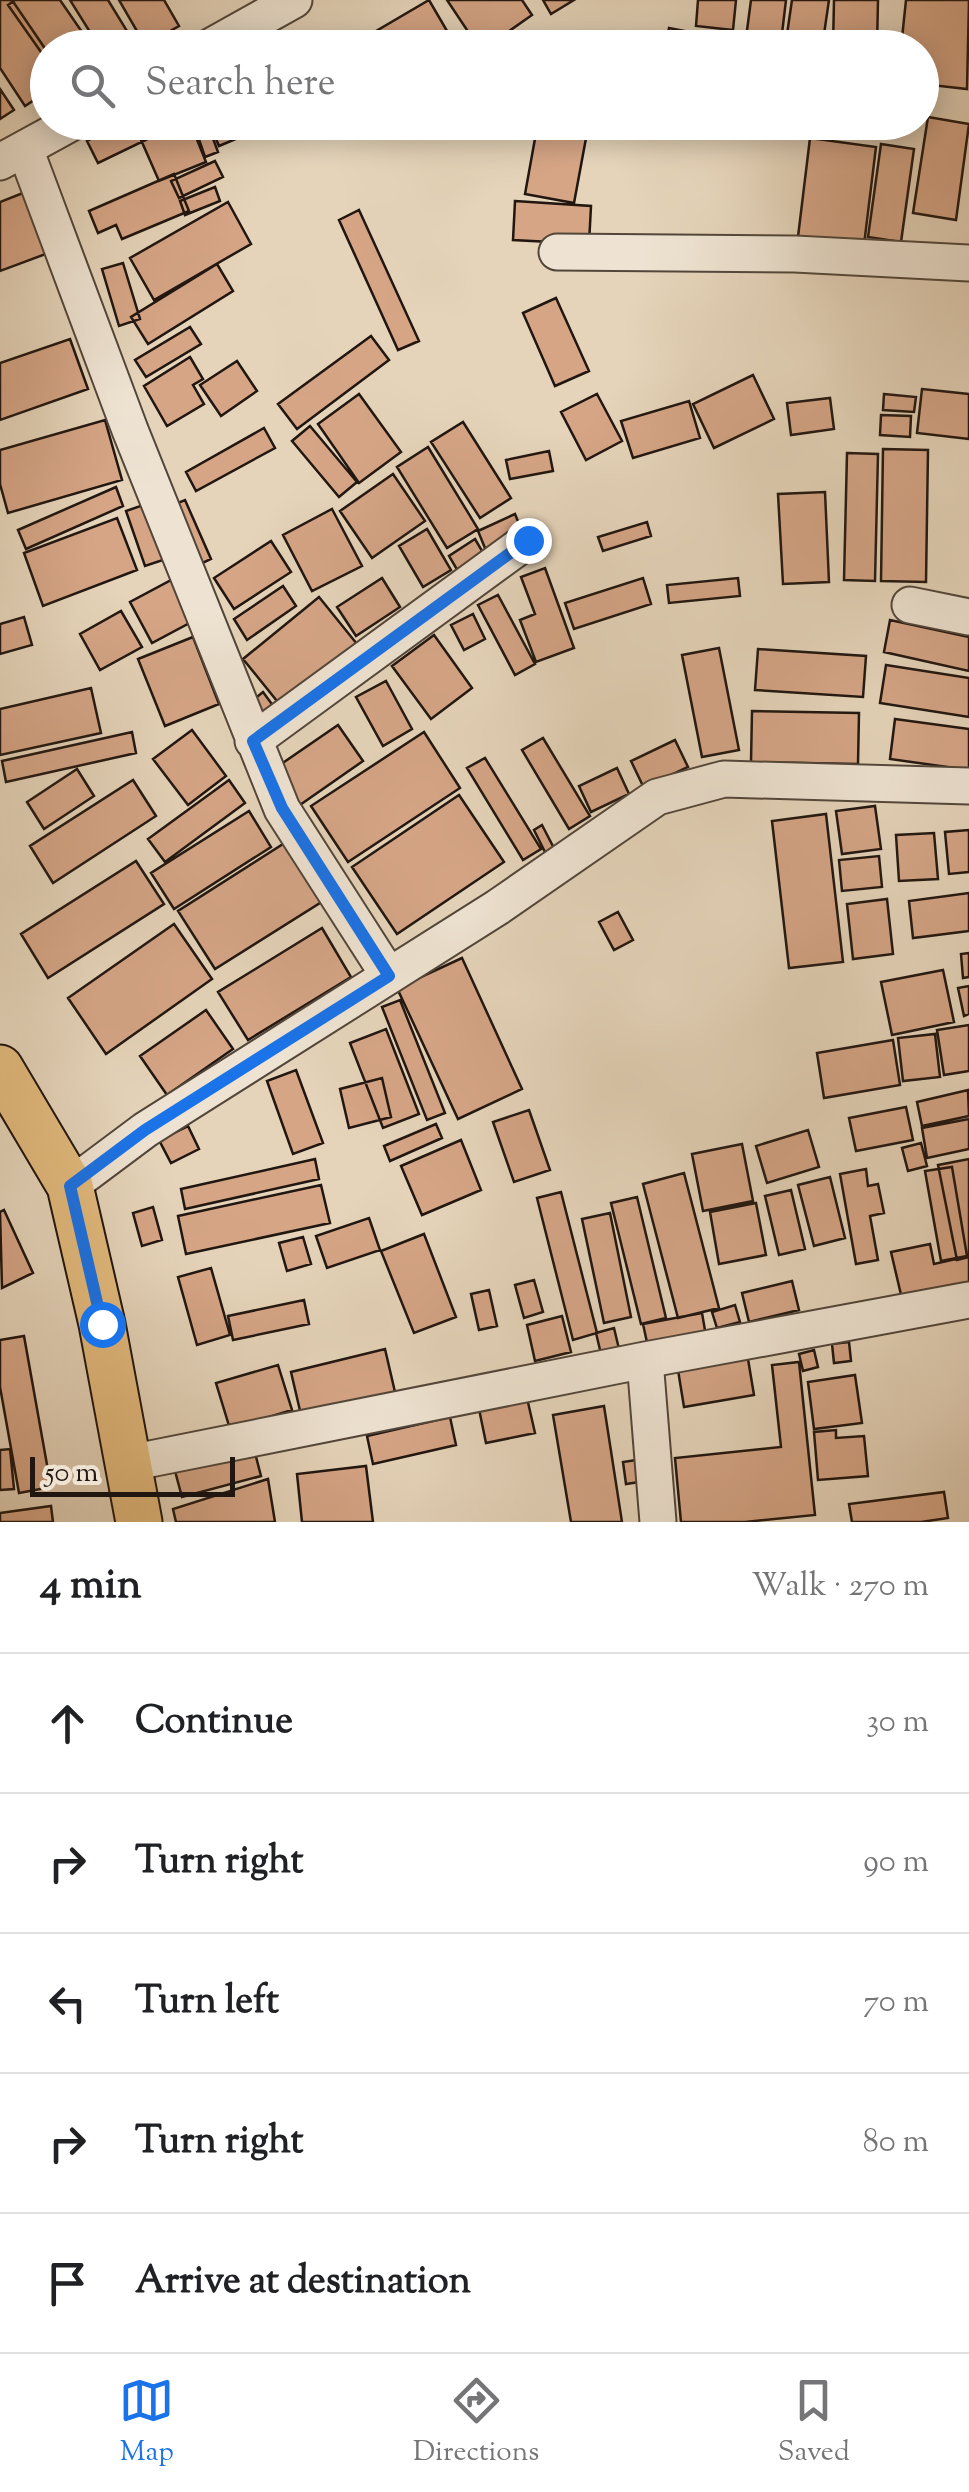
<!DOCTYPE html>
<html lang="en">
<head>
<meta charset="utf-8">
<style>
	body { margin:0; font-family:"Sorts Mill Goudy",serif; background:#f6f6f6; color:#202124 }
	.scale { position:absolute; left:30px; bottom:25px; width:205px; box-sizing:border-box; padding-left:10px; border:5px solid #211610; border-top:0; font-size:28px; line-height:35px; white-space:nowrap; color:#211610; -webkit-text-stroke:8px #eee3d2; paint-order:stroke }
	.stop { position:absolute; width:30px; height:30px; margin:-22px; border:8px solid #1a73e8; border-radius:50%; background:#fff }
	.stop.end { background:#1a73e8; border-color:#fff; box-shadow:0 2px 10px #0008 }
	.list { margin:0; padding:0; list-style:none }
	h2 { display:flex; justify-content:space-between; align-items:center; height:130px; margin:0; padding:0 40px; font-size:42px }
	h2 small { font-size:32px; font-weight:400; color:#757577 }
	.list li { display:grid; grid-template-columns:65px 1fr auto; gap:30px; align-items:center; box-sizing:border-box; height:140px; padding:0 40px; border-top:2px solid #e0e0e0 }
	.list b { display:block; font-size:38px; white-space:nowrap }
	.list em { font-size:32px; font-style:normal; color:#757577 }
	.icon { flex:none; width:55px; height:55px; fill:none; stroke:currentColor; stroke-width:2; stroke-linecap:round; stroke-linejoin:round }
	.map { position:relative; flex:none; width:969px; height:1522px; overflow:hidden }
	.search { position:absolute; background:#fff; box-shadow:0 5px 25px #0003; left:30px; right:30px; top:30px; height:110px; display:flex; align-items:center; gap:25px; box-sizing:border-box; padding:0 35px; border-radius:55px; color:#757577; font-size:38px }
	.sheet { height:830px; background:#fff }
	nav { display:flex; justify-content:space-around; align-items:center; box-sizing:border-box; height:140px; border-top:2px solid #e0e0e0; background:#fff; font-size:28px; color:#757577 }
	nav a { display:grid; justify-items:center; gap:5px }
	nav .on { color:#1a73e8 }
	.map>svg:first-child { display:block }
</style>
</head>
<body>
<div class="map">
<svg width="969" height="1522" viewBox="0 0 969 1522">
	<rect width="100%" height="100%" fill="#e5d4ba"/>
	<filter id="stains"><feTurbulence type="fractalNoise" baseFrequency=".002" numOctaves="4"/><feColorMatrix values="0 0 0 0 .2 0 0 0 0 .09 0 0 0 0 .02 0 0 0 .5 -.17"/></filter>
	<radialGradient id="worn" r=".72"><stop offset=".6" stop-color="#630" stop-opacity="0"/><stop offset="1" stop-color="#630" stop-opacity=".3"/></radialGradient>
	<!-- building -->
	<path fill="#d5a586" stroke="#211610" stroke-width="2.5" d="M0 0H12L48 53V91L25 106 0 68Z
		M15 0H60L93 48H48V62L8 5Z
		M70 0H108L127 31 100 48Z
		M119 0H164L179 26 145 45Z
		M429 0 457 48H372L366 37Z
		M447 0H522L532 15 485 48H479Z
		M543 0H574L551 14Z
		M698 0H736L733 30 696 26Z
		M751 0H786L781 42 746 38Z
		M792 0H829L822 48H785Z
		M834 0H878L877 48H833Z
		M906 0H969L967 89 922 84V48H901Z
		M669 28 741 42 740 48H665Z
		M0 89 14 110 0 119Z
		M928 117 969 124 956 220 913 213Z
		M125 122H143L150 138 98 163 87 141Z
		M162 122H190L206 162 159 181 138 133Z
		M193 122H207L218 152 205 157Z
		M209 122H276L219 146Z
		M538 122H589L574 203 525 194Z
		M835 122H882L881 132Z
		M810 138 876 147 863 253 797 245Z
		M881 144 914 149 901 242 868 237Z
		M215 161 223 177 179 198 171 181Z
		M174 174 189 211 122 239 116 225 98 233 89 211Z
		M215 187 220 201 185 215 180 201Z
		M28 191 51 252 0 271V202Z
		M515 201 591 206 589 244 513 240Z
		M228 202 251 244 154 300 130 258Z
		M359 210 419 341 398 350 339 220Z
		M123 263 140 319 119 326 102 269Z
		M217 264 233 291 148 344 131 317Z
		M556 298 589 371 555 386 523 313Z
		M190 327 201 344 146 377 135 360Z
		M371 336 389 360 297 429 278 404Z
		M70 339 88 389 0 420V363Z
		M190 357 203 379 193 385 204 404 167 426 144 386Z
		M237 361 257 391 221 416 200 385Z
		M753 375 774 419 714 448 693 404Z
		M922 389 969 394V439L917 433Z
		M359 394 401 452 359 483 318 424Z
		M597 394 622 441 586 460 561 412Z
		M884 394 916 397 914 412 883 410Z
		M830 398 834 429 791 435 787 403Z
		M689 401 700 438 633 458 621 421Z
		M881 415 911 416 910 437 880 435Z
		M105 420 122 480 8 513 0 484V450Z
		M463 422 511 498 480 518 431 442Z
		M310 426 357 482 339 497 292 441Z
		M264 428 275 448 196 491 186 472Z
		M428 447 478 529 447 548 397 467Z
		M883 449 928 450 926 582 881 581Z
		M549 451 553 471 510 479 506 460Z
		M847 453 878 454 875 581 844 580Z
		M393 474 425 521 372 558 340 511Z
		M116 487 123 506 26 549 18 530Z
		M825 492 829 582 783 584 778 494Z
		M185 500 211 559 190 569 163 509Z
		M152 502 172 557 145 566 126 511Z
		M332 509 362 566 312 591 283 535Z
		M515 514 524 536 487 553 478 531Z
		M117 518 137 570 43 606 24 553Z
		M647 522 651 536 603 551 598 537Z
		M427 529 451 570 423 587 399 546Z
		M475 539 485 556 459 573 449 556Z
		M271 541 291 572 234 609 214 578Z
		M545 568 574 648 536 662 520 620 535 614 521 577Z
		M175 578 197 619 152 643 130 602Z
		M382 578 400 607 356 636 337 607Z
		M643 578 651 604 574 629 565 603Z
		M738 578 740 596 669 603 667 585Z
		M283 586 296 606 247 640 234 619Z
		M498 595 535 664 515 675 478 605Z
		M319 597 357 644 281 706 243 659Z
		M121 611 142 647 100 670 80 634Z
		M473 614 485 639 464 650 451 625Z
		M24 617 32 645 0 654V624Z
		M890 620 969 637V671L884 652Z
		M434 635 472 688 431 719 392 666Z
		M193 637 219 704 165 726 138 659Z
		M719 648 739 750 702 757 682 655Z
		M758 649 866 656 863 697 755 690Z
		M886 665 969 678V717L880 703Z
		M386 681 412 729 383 746 356 697Z
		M91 688 101 733 0 755V709Z
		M263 692 274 707 258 720 246 706Z
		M752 711 859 713 858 764 751 762Z
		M895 719 969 729V770L890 759Z
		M338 725 363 761 297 807 271 771Z
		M192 730 226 776 188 805 153 759Z
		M132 732 136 753 6 782 2 761Z
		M424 732 460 788 348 862 311 806Z
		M543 738 590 816 569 829 522 750Z
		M675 740 688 767 644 788 631 761Z
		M485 758 541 849 523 860 467 768Z
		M617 768 629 794 591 812 579 786Z
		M77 769 94 796 44 829 27 802Z
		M133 780 156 816 53 883 30 846Z
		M229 780 245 803 165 862 148 839Z
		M459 795 504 862 397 934 352 867Z
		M875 806 881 849 842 854 836 811Z
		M249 811 271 847 174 909 151 873Z
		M826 814 843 962 789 968 772 821Z
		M542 825 558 856 549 860 534 830Z
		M969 830V872L949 874 945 832Z
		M934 833 938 879 899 881 896 835Z
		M294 837 331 896 215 969 178 911Z
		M879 856 882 887 842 891 839 860Z
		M136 861 164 904 48 978 21 934Z
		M969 893V931L913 938 909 901Z
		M887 899 893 954 853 959 847 904Z
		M618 912 633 940 614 950 599 922Z
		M174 924 212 979 106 1054 68 998Z
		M322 928 351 977 248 1040 218 992Z
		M969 953V977L963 978 961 954Z
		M462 958 522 1089 458 1119 397 988Z
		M943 970 954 1022 892 1035 881 982Z
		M969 986V1014L964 1016 958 988Z
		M400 1000 445 1113 427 1120 382 1007Z
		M206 1010 233 1049 167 1095 140 1056Z
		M969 1025V1071L944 1075 937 1030Z
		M386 1029 419 1114 383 1128 350 1043Z
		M935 1034 940 1077 903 1081 898 1038Z
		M893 1040 900 1085 824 1098 817 1053Z
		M296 1070 323 1143 293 1154 267 1081Z
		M382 1078 391 1117 349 1128 340 1089Z
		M968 1090 969 1116 922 1126 917 1102Z
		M906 1107 913 1140 856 1151 849 1118Z
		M529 1110 550 1170 514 1182 493 1122Z
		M969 1119V1149L927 1158 922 1128Z
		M436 1124 442 1138 390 1161 384 1146Z
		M188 1126 199 1149 171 1163 159 1140Z
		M808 1130 819 1167 767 1183 756 1146Z
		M461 1140 481 1190 422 1215 401 1166Z
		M921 1143 927 1166 908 1171 902 1148Z
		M742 1144 753 1201 703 1211 692 1154Z
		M315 1159 319 1179 185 1209 181 1189Z
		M969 1159V1257L957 1260 938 1165Z
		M952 1167 967 1256 941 1261 925 1171Z
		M866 1169 868 1186 878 1184 884 1213 870 1216 878 1260 856 1264 840 1174Z
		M684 1173 719 1308 678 1318 643 1184Z
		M830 1177 845 1238 814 1246 798 1185Z
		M321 1185 330 1223 186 1254 178 1216Z
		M791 1190 805 1249 779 1255 765 1196Z
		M561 1192 597 1333 573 1340 537 1198Z
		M637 1197 666 1318 641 1324 611 1203Z
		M756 1203 766 1255 719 1264 710 1212Z
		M153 1207 162 1240 142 1246 133 1213Z
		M4 1210 33 1273 2 1288 0 1212Z
		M610 1213 631 1317 604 1323 582 1219Z
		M369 1218 380 1250 327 1268 316 1236Z
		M424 1234 456 1317 414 1333 381 1251Z
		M303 1237 311 1264 287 1271 279 1243Z
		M930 1244 934 1264 969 1256V1284L902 1299 891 1252Z
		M211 1268 230 1335 197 1345 178 1277Z
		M534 1280 543 1312 524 1318 515 1285Z
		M792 1281 799 1310 749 1322 742 1293Z
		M489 1290 497 1326 479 1330 471 1294Z
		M304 1300 309 1324 233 1340 228 1316Z
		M735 1305 740 1322 717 1328 712 1312Z
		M702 1313 706 1336 648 1347 643 1324Z
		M562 1316 571 1352 535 1361 527 1325Z
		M614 1328 619 1349 601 1354 596 1333Z
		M24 1336 51 1487 19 1493 0 1387V1340Z
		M849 1342 851 1361 834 1363 832 1344Z
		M385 1349 395 1392 301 1415 291 1372Z
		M814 1350 818 1367 803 1371 799 1354Z
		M748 1359 754 1395 684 1407 678 1370Z
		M799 1362 815 1515 745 1522H681L675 1458 781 1447 772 1365Z
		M278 1365 292 1410 230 1429 216 1383Z
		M855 1375 862 1423 814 1429 808 1382Z
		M527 1398 535 1433 486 1443 479 1409Z
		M604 1406 622 1522H571L553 1415Z
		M450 1417 456 1445 373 1464 367 1436Z
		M836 1430V1438L864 1436 868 1476 818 1480 814 1432Z
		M10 1449 14 1489 0 1490V1450Z
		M254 1449 261 1476 182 1497 175 1471Z
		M643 1459 646 1481 626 1484 623 1462Z
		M366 1466 373 1522H302L297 1474Z
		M268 1479 275 1522H176L173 1509Z
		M944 1492 948 1518 921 1522H852L849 1504Z
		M51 1506 53 1522H0V1513Z"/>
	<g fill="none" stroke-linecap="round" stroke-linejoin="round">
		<!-- minor casing -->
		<g stroke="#52463a" stroke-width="39">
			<path id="minor" d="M208 48 294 0
				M25 149 130 430 282 809 389 976
				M0 162 73 122
				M557 252 795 254 969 263
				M910 605 969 617
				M253 741 528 540
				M70 1186 145 1130 498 907 657 797 724 779 969 786
				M645 1360 658 1522
				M130 1463 645 1360 969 1300"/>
		</g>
		<!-- major casing -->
		<g stroke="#211610" stroke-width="49">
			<path id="major" d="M0 1068 70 1186 102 1324 139 1522"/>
		</g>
		<!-- minor -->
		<use href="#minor" stroke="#eee3d2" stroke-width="35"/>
		<!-- major -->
		<use href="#major" stroke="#e2ba7d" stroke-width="45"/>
	</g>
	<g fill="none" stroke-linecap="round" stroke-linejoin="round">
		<!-- route -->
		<path stroke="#1a73e8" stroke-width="12" d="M102 1324 70 1186 145 1130 389 976 282 808 253 741 528 540"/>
	</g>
	<rect width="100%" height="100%" filter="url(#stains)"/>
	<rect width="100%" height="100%" fill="url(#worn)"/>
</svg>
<div class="scale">50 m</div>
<div class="stop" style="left:102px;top:1324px"></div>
<div class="stop end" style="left:528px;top:540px"></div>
<div class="search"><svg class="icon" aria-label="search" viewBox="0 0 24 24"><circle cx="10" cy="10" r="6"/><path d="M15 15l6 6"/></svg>Search here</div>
</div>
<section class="sheet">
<h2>4 min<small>Walk · 270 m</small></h2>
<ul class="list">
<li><svg class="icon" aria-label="ahead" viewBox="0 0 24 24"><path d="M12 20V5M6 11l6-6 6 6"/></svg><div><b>Continue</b></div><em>30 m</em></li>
<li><svg class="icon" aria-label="right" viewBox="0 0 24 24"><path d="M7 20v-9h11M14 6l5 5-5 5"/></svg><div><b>Turn right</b></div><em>90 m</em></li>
<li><svg class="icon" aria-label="left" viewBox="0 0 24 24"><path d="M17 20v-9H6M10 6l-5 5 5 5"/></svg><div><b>Turn left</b></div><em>70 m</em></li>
<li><svg class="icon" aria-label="right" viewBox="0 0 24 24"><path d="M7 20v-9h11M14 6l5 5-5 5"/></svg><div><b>Turn right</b></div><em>80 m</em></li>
<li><svg class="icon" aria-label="arrive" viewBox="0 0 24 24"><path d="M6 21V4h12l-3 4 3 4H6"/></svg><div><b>Arrive at destination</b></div></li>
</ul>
</section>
<nav>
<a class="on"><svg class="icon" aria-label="map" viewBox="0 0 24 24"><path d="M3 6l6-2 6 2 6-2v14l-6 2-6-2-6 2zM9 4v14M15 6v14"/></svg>Map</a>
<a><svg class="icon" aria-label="directions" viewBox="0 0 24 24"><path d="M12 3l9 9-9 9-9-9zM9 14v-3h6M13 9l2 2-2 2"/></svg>Directions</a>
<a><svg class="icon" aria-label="saved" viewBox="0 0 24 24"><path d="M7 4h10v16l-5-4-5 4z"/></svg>Saved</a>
</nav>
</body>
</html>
